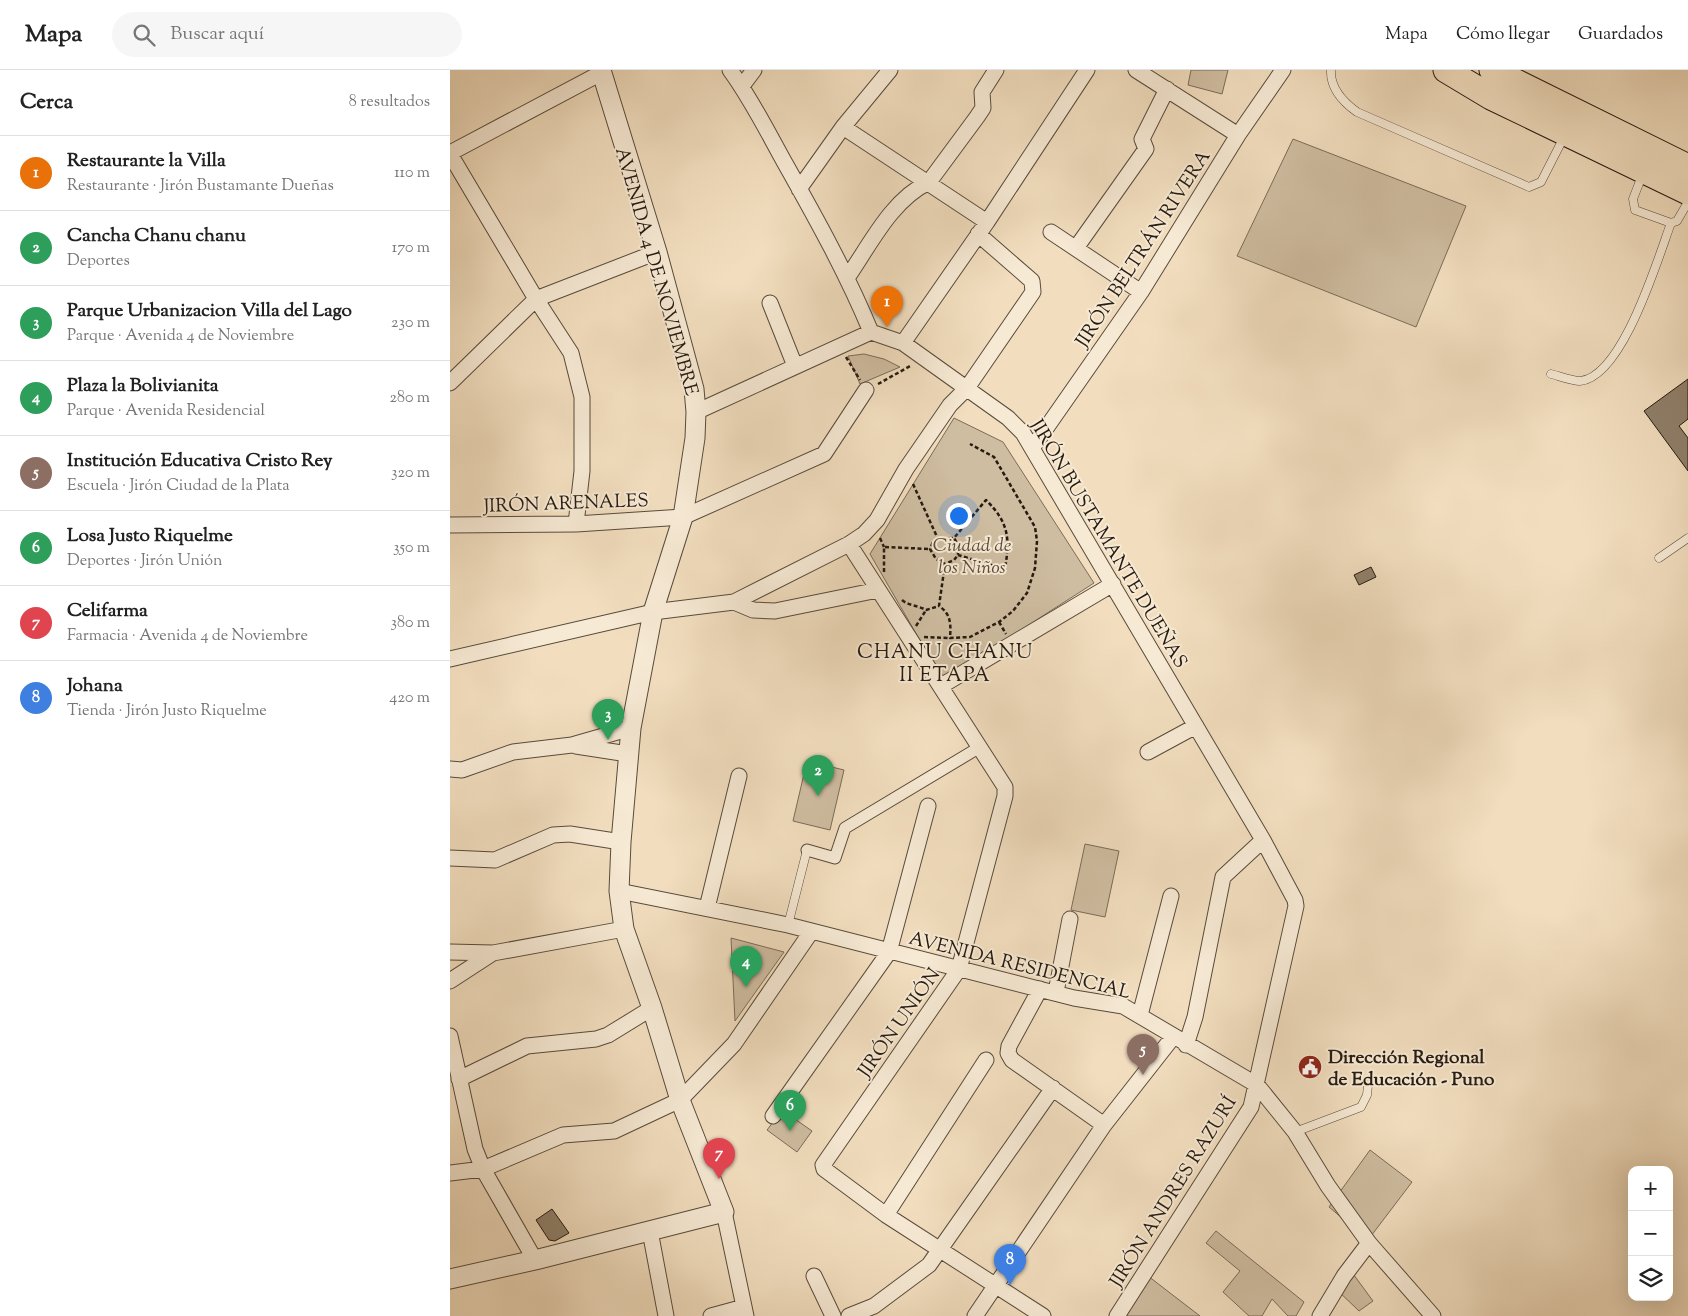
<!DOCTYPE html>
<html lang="es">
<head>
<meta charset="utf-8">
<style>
	body { margin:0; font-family:"Sorts Mill Goudy",serif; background:#f6f6f6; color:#222 }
	.controls { position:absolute; right:15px; bottom:15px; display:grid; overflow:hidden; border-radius:10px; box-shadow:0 5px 20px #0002 }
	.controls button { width:45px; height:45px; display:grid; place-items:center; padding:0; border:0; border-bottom:1px solid #e0e0e0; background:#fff; color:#222; font:25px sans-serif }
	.you { position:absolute; left:508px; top:445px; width:18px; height:18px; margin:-12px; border:4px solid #fff; border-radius:50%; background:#1a73e8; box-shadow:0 0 0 8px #1a73e833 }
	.badge { display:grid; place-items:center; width:32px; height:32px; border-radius:50%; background:#0f766e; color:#fff; font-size:16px; font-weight:700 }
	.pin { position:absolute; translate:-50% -41px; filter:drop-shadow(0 1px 2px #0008) }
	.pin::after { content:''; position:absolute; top:26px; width:18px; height:15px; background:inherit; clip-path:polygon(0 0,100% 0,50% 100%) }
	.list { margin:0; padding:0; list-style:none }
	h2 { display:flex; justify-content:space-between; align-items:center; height:65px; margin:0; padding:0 20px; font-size:21px }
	h2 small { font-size:16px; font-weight:400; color:#767676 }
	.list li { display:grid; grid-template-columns:32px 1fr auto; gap:15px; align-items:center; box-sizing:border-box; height:75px; padding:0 20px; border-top:1px solid #e0e0e0 }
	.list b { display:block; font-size:19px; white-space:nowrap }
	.list p { margin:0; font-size:16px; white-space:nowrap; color:#767676 }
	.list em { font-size:16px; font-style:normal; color:#767676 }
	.icon { flex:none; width:28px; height:28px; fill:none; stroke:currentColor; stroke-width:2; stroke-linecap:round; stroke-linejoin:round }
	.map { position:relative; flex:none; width:1238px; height:1246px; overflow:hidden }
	header { display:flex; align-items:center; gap:30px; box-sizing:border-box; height:70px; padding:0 25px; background:#fff; border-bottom:1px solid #e0e0e0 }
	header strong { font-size:24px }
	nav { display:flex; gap:28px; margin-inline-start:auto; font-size:18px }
	.search { width:350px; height:45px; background:#f6f6f6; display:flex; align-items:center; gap:12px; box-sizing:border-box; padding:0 18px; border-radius:28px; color:#767676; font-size:19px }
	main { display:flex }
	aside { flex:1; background:#fff }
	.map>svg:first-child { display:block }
</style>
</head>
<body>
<header>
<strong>Mapa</strong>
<div class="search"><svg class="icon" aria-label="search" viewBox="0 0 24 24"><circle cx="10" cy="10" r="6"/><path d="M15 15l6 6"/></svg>Buscar aquí</div>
<nav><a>Mapa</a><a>Cómo llegar</a><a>Guardados</a></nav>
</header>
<main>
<aside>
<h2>Cerca<small>8 resultados</small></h2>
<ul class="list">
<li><span class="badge" style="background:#e8710a">1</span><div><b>Restaurante la Villa</b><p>Restaurante · Jirón Bustamante Dueñas</p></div><em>110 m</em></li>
<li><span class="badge" style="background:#2e9e5b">2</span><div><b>Cancha Chanu chanu</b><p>Deportes</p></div><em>170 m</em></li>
<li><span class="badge" style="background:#2e9e5b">3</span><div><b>Parque Urbanizacion Villa del Lago</b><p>Parque · Avenida 4 de Noviembre</p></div><em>230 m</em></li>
<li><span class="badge" style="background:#2e9e5b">4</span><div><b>Plaza la Bolivianita</b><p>Parque · Avenida Residencial</p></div><em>280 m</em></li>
<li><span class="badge" style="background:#8d6e63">5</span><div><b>Institución Educativa Cristo Rey</b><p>Escuela · Jirón Ciudad de la Plata</p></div><em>320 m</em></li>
<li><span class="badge" style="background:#2e9e5b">6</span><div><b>Losa Justo Riquelme</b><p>Deportes · Jirón Unión</p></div><em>350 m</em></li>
<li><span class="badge" style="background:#e0444e">7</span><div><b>Celifarma</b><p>Farmacia · Avenida 4 de Noviembre</p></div><em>380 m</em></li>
<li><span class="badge" style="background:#3f7fe0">8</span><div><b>Johana</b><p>Tienda · Jirón Justo Riquelme</p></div><em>420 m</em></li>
</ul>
</aside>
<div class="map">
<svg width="1238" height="1246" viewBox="0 0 1238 1246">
	<rect width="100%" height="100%" fill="#f2debf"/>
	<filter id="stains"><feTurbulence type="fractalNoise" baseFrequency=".004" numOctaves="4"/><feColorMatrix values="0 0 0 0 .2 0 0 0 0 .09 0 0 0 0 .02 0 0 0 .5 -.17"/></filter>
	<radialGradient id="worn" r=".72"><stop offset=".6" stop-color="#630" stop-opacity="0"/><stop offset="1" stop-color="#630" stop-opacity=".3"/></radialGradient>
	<!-- green -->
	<path fill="#cfbda1" stroke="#7a6c59" d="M741 0H778L772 24 738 15Z
		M843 69 1016 136 966 257 787 186Z
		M414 284 434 289 450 297 410 314 398 286Z
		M504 348 553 372 644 513 493 610 420 484Z
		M357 691 394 700 380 760 343 751Z
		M635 774 669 781 655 847 621 840Z
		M281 868 334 882 285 951Z
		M332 1040 362 1061 347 1082 317 1060Z
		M920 1080 962 1112 918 1170 879 1137Z
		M766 1161 854 1232 846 1246H838L822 1229 812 1246H799L773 1222 790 1201 756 1173Z
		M898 1197 923 1231 909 1241 884 1217Z
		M698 1206 750 1246H672Z"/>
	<!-- building -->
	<path fill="#90806b" stroke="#251a11" d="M1238 309V349L1229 356 1238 368V401L1194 341Z
		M921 497 926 507 909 515 904 505Z
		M102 1139 119 1163 105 1171 99 1170 86 1150Z"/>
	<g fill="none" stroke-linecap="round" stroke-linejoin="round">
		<!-- service casing -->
		<g stroke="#584b3c" stroke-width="9">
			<path id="service" d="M881 0C880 19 893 32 907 42L1079 117 1091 112 1115 65
				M1193 103 1183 129 1185 140 1221 153 1227 151 1238 132
				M1101 304C1109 306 1122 311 1130 311 1173 307 1208 188 1221 153
				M1209 488 1238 468
				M338 855 357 780
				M845 1062 911 1037 917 1025 918 1015"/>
		</g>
		<!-- pedestrian casing -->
		<g stroke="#584b3c" stroke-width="13">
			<path id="pedestrian" d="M357 780 385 788 395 758 530 677"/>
		</g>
		<!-- minor casing -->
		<g stroke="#584b3c" stroke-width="17">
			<path id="minor" d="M280 0C302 30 318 63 336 95 367 150 397 204 421 262L453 273 558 348 573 363 813 770 845 830 846 836 801 1037 667 1246
				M686 0 788 65
				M292 16 304 0
				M393 57 537 152
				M0 83 151 3
				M0 84 86 229 121 283 132 327V401L126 454
				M349 119 393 57 440 0
				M601 162 691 222
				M626 178 696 79 692 69 717 19
				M397 208C420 175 441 130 479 112L527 47 533 38 532 22 546 0
				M320 233 345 296
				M453 273 537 152 637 0
				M0 313 86 229 207 182
				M246 342 421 262
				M583 377 691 222 788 65 833 0
				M0 455 126 454 233 447 374 384 416 320
				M399 474 555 717V726L509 899 373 1095 374 1099 436 1145 593 1246
				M284 532 303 540 325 541 428 520
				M0 589 203 542 284 532 399 474 414 464 427 450 456 399 500 335 517 318 583 222 582 211 528 164
				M491 616 663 514
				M126 676 178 684
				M698 682 746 656
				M0 699 12 700 63 682 122 675 181 658
				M0 788 45 790 103 765 120 764 171 772
				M169 821 338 855 624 928 673 936 807 1015 845 1062 878 1116 919 1173 983 1246
				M257 838 289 706
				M0 882 43 883 174 859
				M0 911 43 883
				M590 919 559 976 558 983 562 990 654 1055
				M606 922 620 849
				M690 945 721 826
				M0 966 25 1079 33 1099 85 1190
				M736 975 745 947 773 807 813 770
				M9 1009 77 976 146 969 158 965 202 938
				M323 1046 439 882 478 736
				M0 1103 33 1099 113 1065 164 1061 230 1030 284 974 361 862
				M274 1142 296 1246
				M436 1145 536 990
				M200 1161 216 1246
				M364 1206 383 1246
				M261 1246 294 1237
				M399 1246 424 1236 479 1195 603 1018
				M525 1246 654 1055 723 967
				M870 1246 894 1206 919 1173"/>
		</g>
		<!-- tertiary casing -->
		<g stroke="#584b3c" stroke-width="21">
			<path id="tertiary" d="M0 1209 85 1190 274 1142 230 1030 202 938 174 859 169 821 171 772 181 658 203 542 233 447 245 368 246 342 244 319 207 182 151 0"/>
		</g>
		<!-- trunk casing -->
		<g stroke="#251a11" stroke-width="27">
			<path id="trunk" d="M996 0 1041 27 1238 122
				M1042 0 1238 97"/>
		</g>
		<!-- path -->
		<path stroke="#251a11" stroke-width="2.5" stroke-dasharray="4 2.5" stroke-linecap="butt" d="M396 287 410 310
			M428 314 462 295
			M463 414 488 469 504 468 536 430C559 453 560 468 555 499L508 485
			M430 468 434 477
			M488 469 483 472 480 479 486 489 495 494 504 490 508 485V475L504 468
			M495 494 489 536C501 544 501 554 500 568L520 567 549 552 563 541 577 523 585 498 587 471 585 457 544 387 520 374
			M434 502V477L480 479
			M452 530C459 536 467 535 476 540L489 536
			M549 552 556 564
			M466 556 476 540
			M474 567 500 568"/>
		<!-- service -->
		<use href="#service" stroke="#f7ead5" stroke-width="8"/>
		<!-- pedestrian -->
		<use href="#pedestrian" stroke="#f7ead5" stroke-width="11"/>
		<!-- minor -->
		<use href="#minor" stroke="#f7ead5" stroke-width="15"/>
		<!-- tertiary -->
		<use href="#tertiary" stroke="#f7ead5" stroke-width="19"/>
		<!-- trunk -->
		<use href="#trunk" stroke="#f2debf" stroke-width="25"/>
	</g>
	<!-- icons -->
	<defs>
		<g id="civic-disc" transform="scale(1.25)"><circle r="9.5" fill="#8f2418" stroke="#f7ead5"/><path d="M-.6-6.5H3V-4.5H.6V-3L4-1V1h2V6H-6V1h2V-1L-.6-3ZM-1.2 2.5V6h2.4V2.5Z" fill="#fff"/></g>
	</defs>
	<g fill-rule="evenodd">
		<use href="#civic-disc" x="860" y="997"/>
	</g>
	<g text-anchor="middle" stroke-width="4" stroke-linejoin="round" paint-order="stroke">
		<!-- street labels -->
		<g font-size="19" fill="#251a11" stroke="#f7ead5">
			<text transform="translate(692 178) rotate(-57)" y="7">JIRÓN BELTRÁN RIVERA</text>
			<text transform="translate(208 201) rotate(74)" y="7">AVENIDA 4 DE NOVIEMBRE</text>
			<text transform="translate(116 432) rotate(-2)" y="7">JIRÓN ARENALES</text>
			<text transform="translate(660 473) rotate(59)" y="7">JIRÓN BUSTAMANTE DUEÑAS</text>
			<text transform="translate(570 894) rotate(14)" y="7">AVENIDA RESIDENCIAL</text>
			<text transform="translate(448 952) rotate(-55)" y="7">JIRÓN UNIÓN</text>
			<text transform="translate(722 1121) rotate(-58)" y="7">JIRÓN ANDRES RAZURÍ</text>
		</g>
		<!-- park labels -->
		<g font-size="19" font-style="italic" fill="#584b3c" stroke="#f7ead5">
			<text x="522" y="481">Ciudad de<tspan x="522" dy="22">los Niños</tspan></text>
		</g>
		<!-- poi labels -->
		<g font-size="19" font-weight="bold" fill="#251a11" stroke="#f7ead5" text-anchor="start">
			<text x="878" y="993">Dirección Regional<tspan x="878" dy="22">de Educación - Puno</tspan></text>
		</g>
		<!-- neighbourhood labels -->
		<g font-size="20" letter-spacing="1" fill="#251a11" stroke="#f7ead5">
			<text x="495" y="588">CHANU CHANU<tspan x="495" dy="23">II ETAPA</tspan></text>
		</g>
	</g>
	<rect width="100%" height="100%" filter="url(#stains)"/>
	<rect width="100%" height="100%" fill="url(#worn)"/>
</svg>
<div class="controls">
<button>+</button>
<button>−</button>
<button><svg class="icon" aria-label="layers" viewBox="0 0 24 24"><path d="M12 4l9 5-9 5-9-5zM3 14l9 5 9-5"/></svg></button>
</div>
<div class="you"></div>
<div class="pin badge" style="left:437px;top:257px;background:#e8710a">1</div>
<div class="pin badge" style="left:368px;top:726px;background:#2e9e5b">2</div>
<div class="pin badge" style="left:158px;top:670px;background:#2e9e5b">3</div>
<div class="pin badge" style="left:296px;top:917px;background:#2e9e5b">4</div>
<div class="pin badge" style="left:693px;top:1005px;background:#8d6e63">5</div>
<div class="pin badge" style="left:340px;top:1061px;background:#2e9e5b">6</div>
<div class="pin badge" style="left:269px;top:1109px;background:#e0444e">7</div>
<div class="pin badge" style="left:560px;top:1215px;background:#3f7fe0">8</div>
</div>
</main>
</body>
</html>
